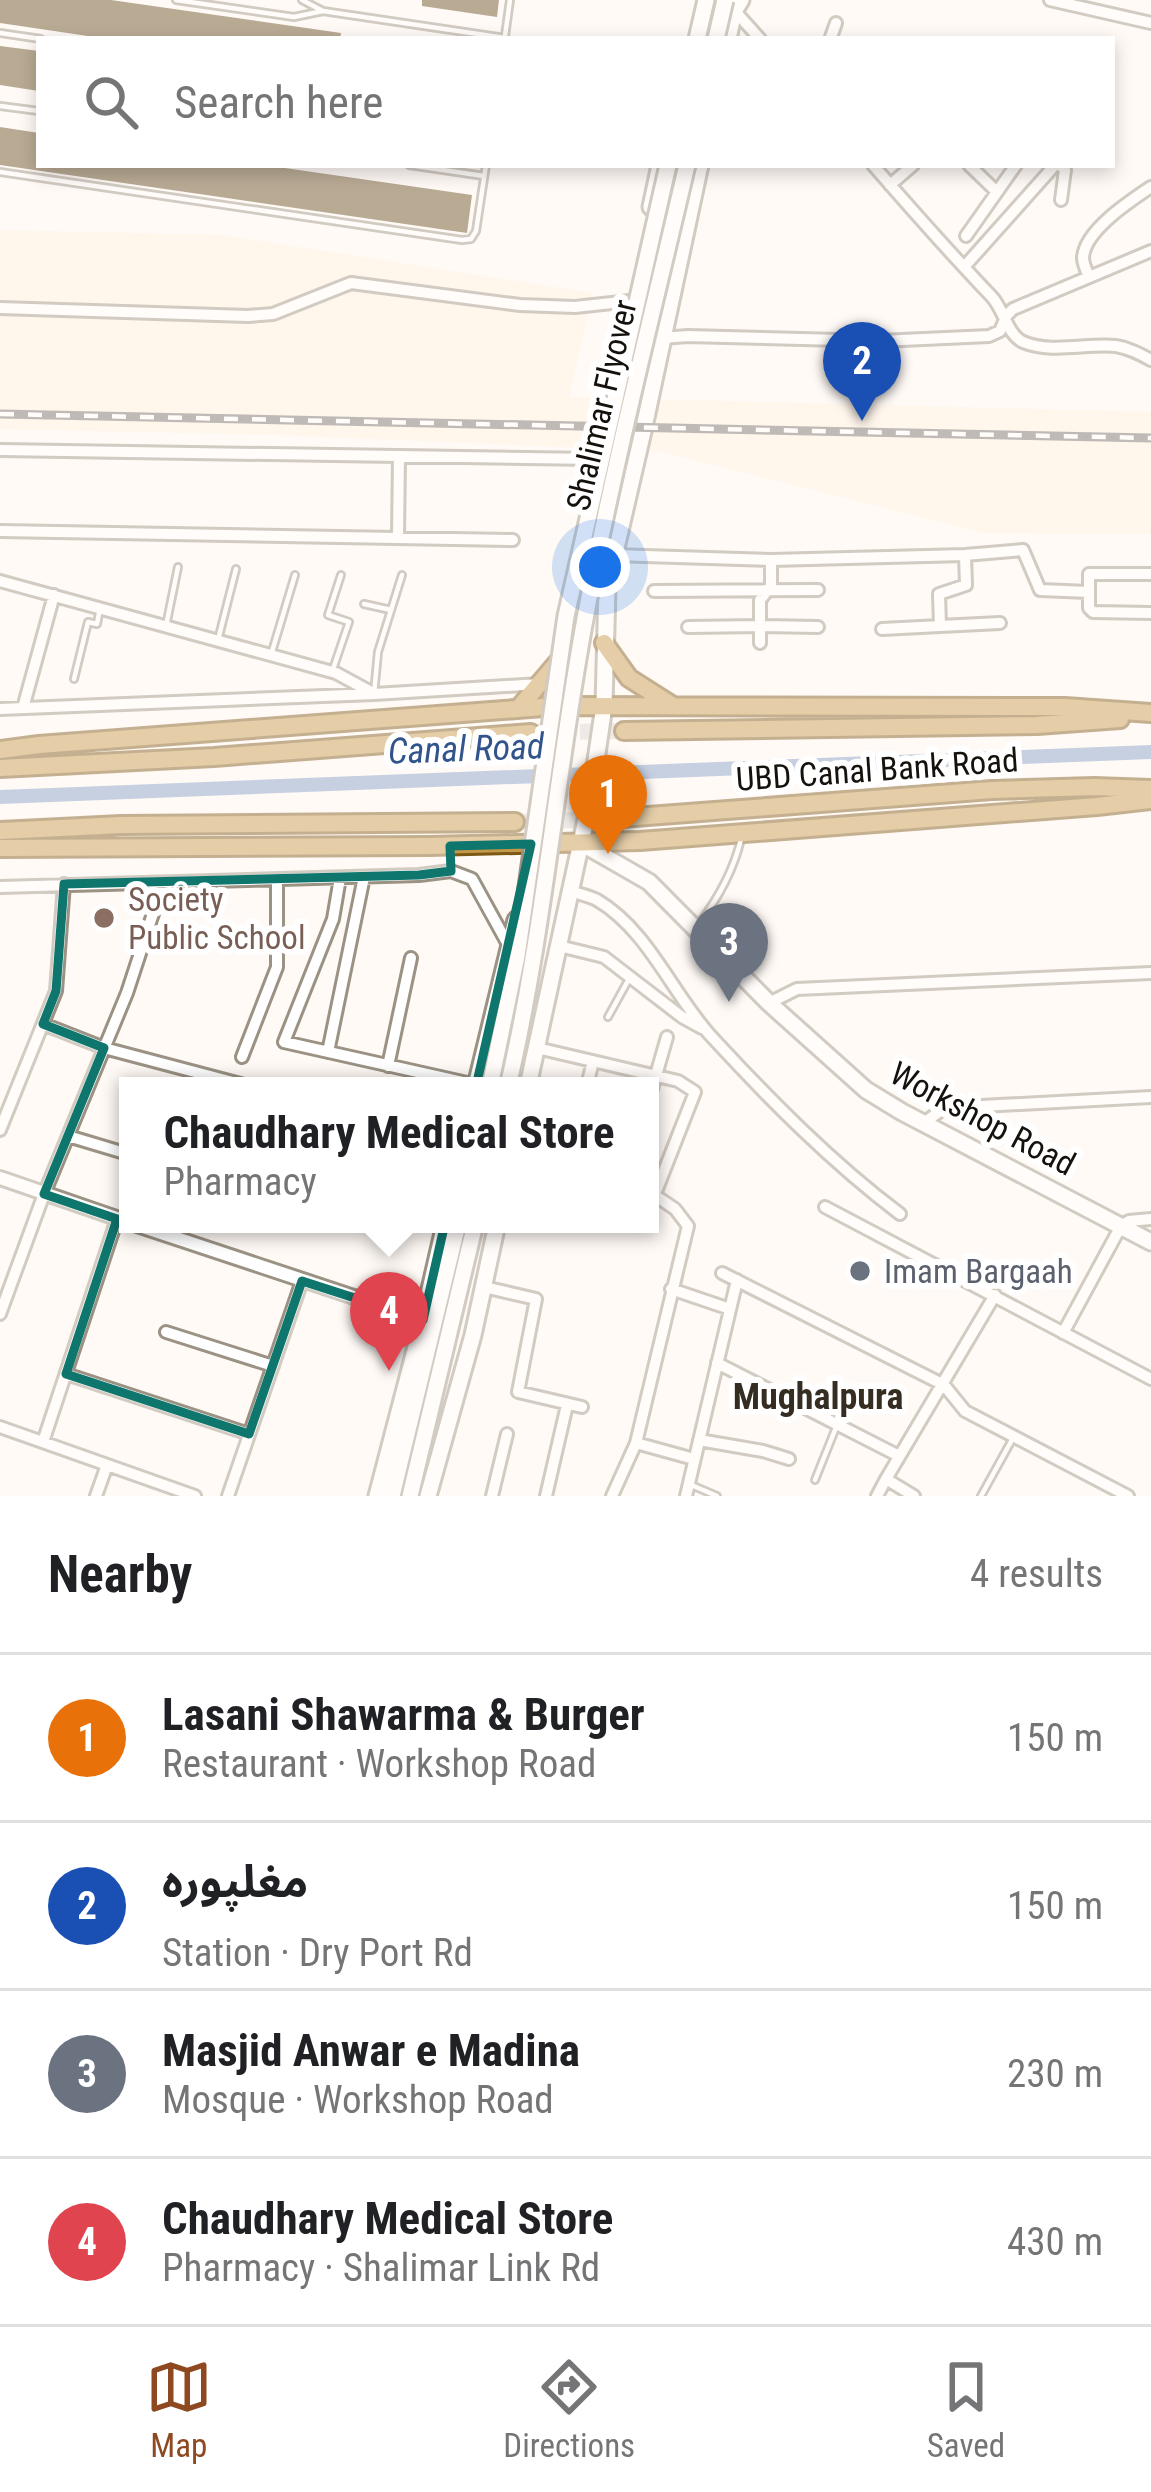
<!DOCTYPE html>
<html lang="en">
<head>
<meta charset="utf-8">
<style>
	body { margin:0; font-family:"Roboto Condensed","Noto Sans Arabic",sans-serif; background:#f6f6f6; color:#202124 }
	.you { position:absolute; left:600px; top:567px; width:42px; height:42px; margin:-30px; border:9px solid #fff; border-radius:50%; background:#1a73e8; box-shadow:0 0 0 18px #1a73e833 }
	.badge { display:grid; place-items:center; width:78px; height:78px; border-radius:50%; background:#8e4920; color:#fff; font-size:39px; font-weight:700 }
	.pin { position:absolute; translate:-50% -99px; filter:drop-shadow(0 3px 6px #0008) }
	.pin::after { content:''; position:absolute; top:63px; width:42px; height:36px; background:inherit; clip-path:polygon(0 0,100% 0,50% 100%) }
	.popup { position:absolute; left:119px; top:1077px; width:540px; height:156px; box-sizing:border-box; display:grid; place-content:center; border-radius:0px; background:#fff; filter:drop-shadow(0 3px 9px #0005); font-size:39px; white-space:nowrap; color:#757577 }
	.popup b { font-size:45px; color:#202124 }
	.popup::after { content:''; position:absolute; left:50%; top:100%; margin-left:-24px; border:24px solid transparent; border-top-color:#fff }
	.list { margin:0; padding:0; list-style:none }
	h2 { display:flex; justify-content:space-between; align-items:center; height:156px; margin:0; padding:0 48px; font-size:51px }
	h2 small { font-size:39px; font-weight:400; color:#757577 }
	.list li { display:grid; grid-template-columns:78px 1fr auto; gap:36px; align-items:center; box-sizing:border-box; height:168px; padding:0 48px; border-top:3px solid #e0e0e0 }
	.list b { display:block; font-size:45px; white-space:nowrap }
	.list p { margin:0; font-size:39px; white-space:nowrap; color:#757577 }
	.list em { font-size:39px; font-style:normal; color:#757577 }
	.icon { flex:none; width:66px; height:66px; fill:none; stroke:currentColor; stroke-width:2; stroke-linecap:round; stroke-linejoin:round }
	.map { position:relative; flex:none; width:1151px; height:1496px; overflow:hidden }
	.search { position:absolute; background:#fff; box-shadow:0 6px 18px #0003; left:36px; right:36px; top:36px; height:132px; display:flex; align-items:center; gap:30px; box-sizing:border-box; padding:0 42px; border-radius:0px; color:#757577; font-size:45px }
	.sheet { height:828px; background:#fff }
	nav { display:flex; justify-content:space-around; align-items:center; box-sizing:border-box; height:168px; border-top:3px solid #e0e0e0; background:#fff; font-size:33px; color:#757577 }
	nav a { display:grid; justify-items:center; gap:6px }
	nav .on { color:#8e4920 }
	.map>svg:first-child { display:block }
</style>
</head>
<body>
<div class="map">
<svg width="1151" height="1496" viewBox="0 0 1151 1496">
	<rect width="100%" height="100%" fill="#fffaf5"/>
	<!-- built -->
	<path fill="#fef2e1" d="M0 230 222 235 593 293 569 397 1151 412V534L984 533 659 451 277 435 0 429Z"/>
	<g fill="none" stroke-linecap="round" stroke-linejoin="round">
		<!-- canal -->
		<path stroke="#829ec8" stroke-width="14" d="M0 797 1151 752"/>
	</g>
	<!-- building -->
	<path fill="#654a1d" d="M0 0H111L341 33 340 39H108L0 23Z
		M422 0H499L497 17 422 6Z
		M0 46 39 51V91L0 85Z
		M0 127 39 133V165H264L472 195 467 233 0 165Z"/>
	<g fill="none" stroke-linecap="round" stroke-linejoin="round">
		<!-- trunk-tunnel -->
		<path stroke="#dcd7d2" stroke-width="16" stroke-dasharray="16 8" stroke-linecap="butt" d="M556 732 624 731
			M515 822 608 819"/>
		<!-- service casing -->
		<g stroke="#9b9284" stroke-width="10">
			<path id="service" d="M176 0 294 17 323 11
				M302 0 323 11 505 38
				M0 33 41 39
				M505 36 510 0
				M0 106 39 111
				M409 165 484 176
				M0 172 462 240 471 239 476 231 486 165
				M364 604 391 610
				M166 626 178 567
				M218 640 236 569
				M271 655 295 575
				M332 672 349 622 328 615 341 575
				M74 679 88 622 97 624 100 608
				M374 694 378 652 402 575
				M698 925C717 900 734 869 741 839
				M608 1017 630 977
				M815 1480 837 1425
				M689 1484 717 1496
				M981 1496 1013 1438"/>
		</g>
		<!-- minor casing -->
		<g stroke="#9b9284" stroke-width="16">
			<path id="minor" d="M1050 0 1151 23
				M734 10 760 39
				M833 39 831 37 836 23
				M873 165C912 210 951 254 992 297 1004 310 1007 334 1023 342 1052 354 1087 343 1116 346 1129 348 1140 354 1151 360
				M969 165 997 192
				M1060 165 1065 170 1061 200
				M890 185 913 165
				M966 236 1016 165
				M964 267 1055 165
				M1089 277C1087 272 1083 264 1083 258 1084 231 1130 201 1151 187
				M0 308 248 316 273 314 351 283 520 305 575 307 630 301
				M662 338 688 336 880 341 989 336 1000 331 1007 315 1013 309 1151 251
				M0 450 594 459
				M0 531 513 540
				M398 537 399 456
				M613 555 771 560 965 555 966 585 939 594 940 626 1000 623
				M965 555 1023 550 1040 590 1089 592
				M1151 574H1089V608L1093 612 1151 613
				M0 581 336 673 371 692
				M654 591 818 590
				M688 627 760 626V600L771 586V560
				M882 629 940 626
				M760 643V626L818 627
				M23 708 54 595
				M0 709 374 694 540 684
				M340 878 333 919 284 1042 476 1085
				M0 887 419 875 451 871 472 879 510 948
				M570 891C579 894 589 896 597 900 648 930 672 993 710 1035 769 1099 831 1162 900 1214
				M559 946 604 957 682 1017 702 1028
				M769 1003 797 989 1151 973
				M43 1024 104 1048 248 1086
				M537 1048 678 1081 695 1092 655 1194
				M328 1052 364 877
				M242 1057 277 967V880
				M388 1066 411 958
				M587 1086 593 1061
				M650 1096 667 1037
				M924 1123 944 1108 1151 1097
				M0 1130 56 991 64 884
				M68 1136 128 1154
				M825 1207 1151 1379
				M722 1273 944 1385 965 1411 1128 1496
				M484 1287 536 1299 518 1392 582 1407
				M671 1289 730 1309
				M0 1314 44 1194 127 993 163 883
				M166 1332 273 1366
				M1063 1333 1121 1226 1129 1221 1151 1219
				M717 1363 899 1456
				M66 1374 249 1434
				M0 1427 195 1496
				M699 1440 763 1451 789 1459
				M43 1442 117 1219
				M636 1443 694 1459
				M96 1496 107 1465
				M228 1496 302 1281
				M492 1496 507 1434
				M546 1496 567 1405
				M612 1496 636 1443 688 1226 675 1209 650 1192
				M686 1496 737 1280
				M877 1496 886 1479
				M914 1496 886 1479 995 1295"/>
		</g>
		<!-- tertiary casing -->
		<g stroke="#9b9284" stroke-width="18">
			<path id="tertiary" d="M0 1178 128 1222
				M134 1224 423 1320"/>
		</g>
		<!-- secondary casing -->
		<g stroke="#9b9284" stroke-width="21">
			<path id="secondary" d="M697 39 706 0
				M728 39 734 11 741 0
				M651 207 660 165
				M597 447 621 341
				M581 843 649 882 769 1003 866 1090 902 1112 1151 1242
				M476 1086 516 920
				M528 1086 590 801 604 706 607 587 644 427 700 165
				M377 1496 423 1320 445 1224
				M392 1496 458 1224
				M410 1496 475 1224
				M428 1496 473 1335 497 1224"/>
		</g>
		<!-- trunk casing -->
		<g stroke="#7d5815" stroke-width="22">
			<path id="trunk" d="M604 643 629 678 673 706
				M518 709 563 656
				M624 731 1037 725 1120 719
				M0 750 39 745 556 706 1065 707 1151 713
				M0 768 214 757 531 733
				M608 819 992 790 1094 787 1151 789
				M0 831 121 825 515 822
				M0 848 429 846 640 841 1097 806 1151 800"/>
		</g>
		<!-- service -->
		<use href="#service" stroke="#fff" stroke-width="4.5"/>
		<!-- minor -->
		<use href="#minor" stroke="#fff" stroke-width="10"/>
		<!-- tertiary -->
		<use href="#tertiary" stroke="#fff" stroke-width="12"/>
		<!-- secondary -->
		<use href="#secondary" stroke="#fff" stroke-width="15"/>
		<!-- trunk -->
		<use href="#trunk" stroke="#c49848" stroke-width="16"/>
		<!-- rail casing -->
		<g stroke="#716d68" stroke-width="9">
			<path id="rail" d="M0 414 1151 438"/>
		</g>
		<!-- rail -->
		<use href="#rail" stroke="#fff" stroke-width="4.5" stroke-dasharray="14" stroke-linecap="butt"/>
		<!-- secondary-bridge casing -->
		<g stroke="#9b9284" stroke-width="21" stroke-linecap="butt">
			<path id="secondary-bridge" d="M716 39 725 0
				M490 1086 517 956 566 616 668 165
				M508 1086C544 932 556 774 585 619 613 466 652 316 687 165"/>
		</g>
		<!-- secondary-bridge -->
		<use href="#secondary-bridge" stroke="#fff" stroke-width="15"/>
	</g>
	<!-- marked area -->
	<path d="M0 0H1151V1496H0ZM531 844 423 1320 302 1281 249 1434 66 1374 117 1219 44 1194 104 1048 43 1024 56 991 64 884 419 875 451 871 450 846Z" fill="#fffaf5" fill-opacity=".55" fill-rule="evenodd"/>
	<path fill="none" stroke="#0f766e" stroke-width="9" stroke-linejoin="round" d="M531 844 423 1320 302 1281 249 1434 66 1374 117 1219 44 1194 104 1048 43 1024 56 991 64 884 419 875 451 871 450 846Z"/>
	<!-- markers -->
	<circle fill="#8d6e63" stroke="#fff" stroke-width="4.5" cx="104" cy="918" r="12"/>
	<circle fill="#6b7280" stroke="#fff" stroke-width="4.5" cx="860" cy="1271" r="12"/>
	<g text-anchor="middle" stroke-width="12" stroke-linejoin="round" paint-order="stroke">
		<!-- street labels -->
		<g font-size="33" fill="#15110c" stroke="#fff">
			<text transform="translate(601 405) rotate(-77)" y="12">Shalimar Flyover</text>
			<text transform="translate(877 769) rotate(-4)" y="12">UBD Canal Bank Road</text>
			<text transform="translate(983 1118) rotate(28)" y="12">Workshop Road</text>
		</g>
		<!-- education labels -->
		<g font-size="33" fill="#785e54" stroke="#fff" text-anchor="start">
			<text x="128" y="911">Society<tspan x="128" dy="38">Public School</tspan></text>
		</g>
		<!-- worship labels -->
		<g font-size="33" fill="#5b616d" stroke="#fff" text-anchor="start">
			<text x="884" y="1283">Imam Bargaah</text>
		</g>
		<!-- water labels -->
		<g font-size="36" font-style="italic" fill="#30548b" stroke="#fff">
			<text transform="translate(466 748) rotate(-2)" y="13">Canal Road</text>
		</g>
		<!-- neighbourhood labels -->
		<g font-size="36" font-weight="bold" fill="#352d22" stroke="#fff">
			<text x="818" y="1409">Mughalpura</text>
		</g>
	</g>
</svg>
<div class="you"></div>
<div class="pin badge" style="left:608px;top:854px;background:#e8710a">1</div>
<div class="pin badge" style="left:862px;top:421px;background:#1a4fb4">2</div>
<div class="pin badge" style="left:729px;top:1002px;background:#6b7280">3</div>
<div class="pin badge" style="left:389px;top:1371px;background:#e0444e">4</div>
<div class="popup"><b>Chaudhary Medical Store</b>Pharmacy</div>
<div class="search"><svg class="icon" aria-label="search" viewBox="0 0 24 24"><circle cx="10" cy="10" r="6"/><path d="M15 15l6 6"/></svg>Search here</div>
</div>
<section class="sheet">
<h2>Nearby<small>4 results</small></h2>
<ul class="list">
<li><span class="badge" style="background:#e8710a">1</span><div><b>Lasani Shawarma &amp; Burger</b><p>Restaurant · Workshop Road</p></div><em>150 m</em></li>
<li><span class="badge" style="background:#1a4fb4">2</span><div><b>مغلپورہ</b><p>Station · Dry Port Rd</p></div><em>150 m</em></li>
<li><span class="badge" style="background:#6b7280">3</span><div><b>Masjid Anwar e Madina</b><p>Mosque · Workshop Road</p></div><em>230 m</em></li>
<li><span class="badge" style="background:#e0444e">4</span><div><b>Chaudhary Medical Store</b><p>Pharmacy · Shalimar Link Rd</p></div><em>430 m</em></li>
</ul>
</section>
<nav>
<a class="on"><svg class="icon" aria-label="map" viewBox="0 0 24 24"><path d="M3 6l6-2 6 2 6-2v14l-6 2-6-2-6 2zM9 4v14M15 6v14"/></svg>Map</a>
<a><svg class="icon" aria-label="directions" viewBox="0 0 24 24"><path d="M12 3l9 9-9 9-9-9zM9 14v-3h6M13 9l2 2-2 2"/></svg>Directions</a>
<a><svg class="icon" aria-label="saved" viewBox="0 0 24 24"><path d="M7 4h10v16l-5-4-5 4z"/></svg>Saved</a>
</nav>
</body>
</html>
